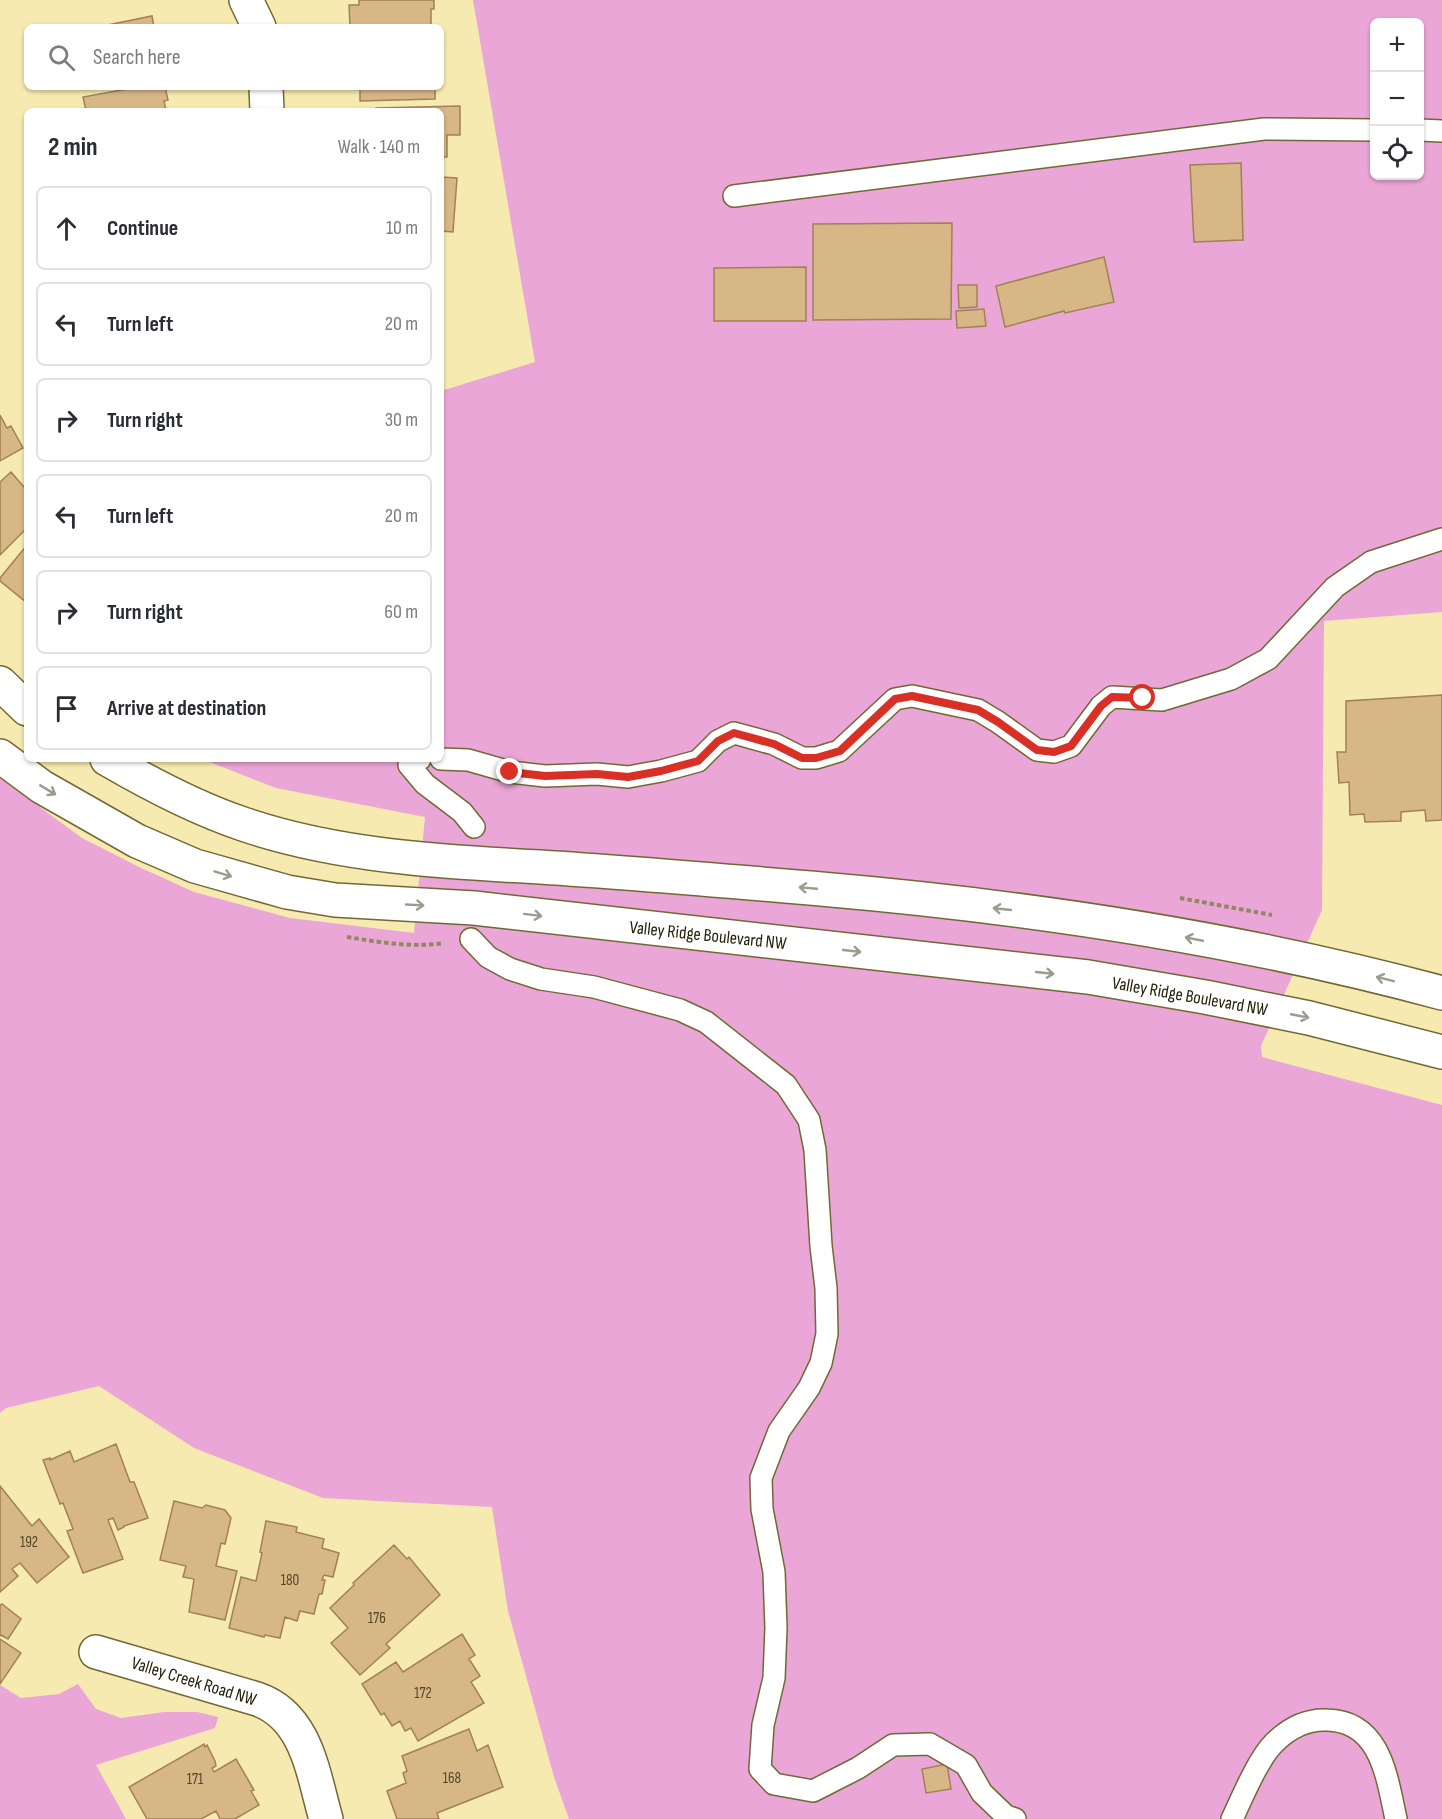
<!DOCTYPE html>
<html lang="en">
<head>
<meta charset="utf-8">
<style>
	body { margin:0; font-family:"Sofia Sans Condensed",sans-serif; background:#f7f7f7; color:#2b2b33 }
	.controls { position:absolute; right:18px; top:18px; display:grid; overflow:hidden; border-radius:9px; box-shadow:0 2px 4px #0004 }
	.controls button { width:54px; height:54px; display:grid; place-items:center; padding:0; border:0; border-bottom:2px solid #e1e1e2; background:#fff; color:#2b2b33; font:30px sans-serif }
	.stop { position:absolute; width:18px; height:18px; margin:-14px; border:4px solid #d93025; border-radius:50%; background:#fff }
	.stop.end { background:#d93025; border-color:#fff; box-shadow:0 2px 6px #0008 }
	.list { margin:0; padding:0; list-style:none }
	h2 { display:flex; justify-content:space-between; align-items:center; height:78px; margin:0; padding:0 24px; font-size:26px }
	h2 small { font-size:20px; font-weight:400; color:#7c7c81 }
	.list li { display:grid; grid-template-columns:39px 1fr auto; gap:18px; align-items:center; box-sizing:border-box; height:84px; margin:0 12px 12px; padding:0 12px; border:2px solid #e1e1e2; border-radius:9px }
	.list b { display:block; font-size:22px; white-space:nowrap }
	.list em { font-size:20px; font-style:normal; color:#7c7c81 }
	.icon { flex:none; width:33px; height:33px; fill:none; stroke:currentColor; stroke-width:2; stroke-linecap:round; stroke-linejoin:round }
	.map { position:relative; flex:none; width:1442px; height:1819px; overflow:hidden }
	.search { position:absolute; background:#fff; box-shadow:0 2px 4px #0004; left:24px; top:24px; width:420px; height:66px; display:flex; align-items:center; gap:15px; box-sizing:border-box; padding:0 21px; border-radius:9px; color:#7c7c81; font-size:22px }
	.panel { position:absolute; background:#fff; box-shadow:0 2px 4px #0004; left:24px; top:108px; width:420px; height:654px; border-radius:9px }
	.map>svg:first-child { display:block }
</style>
</head>
<body>
<div class="map">
<svg width="1442" height="1819" viewBox="0 0 1442 1819">
	<rect width="100%" height="100%" fill="#f6eab1"/>
	<!-- green -->
	<path fill="#eaa6d6" fill-rule="evenodd" d="M473 0H1442V612L1324 621 1322 910 1261 1046 1262 1057 1442 1105V1819H569L554 1777 508 1611 492 1507 323 1498 194 1448 99 1386 6 1408 0 1413V778L82 838 139 867 194 892 290 918 414 933 425 817 276 788 202 759H441V391L535 362ZM1374 22H1420V176H1374Z
		M78 1684 96 1709 121 1718 164 1712H197L218 1717 215 1728 96 1765 126 1819H0V1685L21 1698 59 1694Z"/>
	<!-- building -->
	<path fill="#d7b786" stroke="#a08253" stroke-width="1.5" d="M359 0H434V9H431V27H350L349 5H359Z
		M152 16 154 27H98Z
		M138 87H165L168 100 164 101 166 111H86L83 97Z
		M360 87H435V99L360 101Z
		M460 106V135H447V157H441V111H376V108Z
		M1241 163 1243 240 1194 242 1190 165Z
		M441 177 457 178 453 232 441 231Z
		M952 223 951 319 813 320V224Z
		M1104 257 1114 302 1065 313 1064 311 1005 327 996 286Z
		M806 267V321H714V268Z
		M958 285H977V307L959 308Z
		M984 309 986 326 957 328 956 311Z
		M0 415 7 428 11 426 23 448 0 461Z
		M11 472 24 487 27 484V528L0 555V482Z
		M27 545V600L26 602 0 581V578Z
		M1442 695V820L1426 821 1425 810 1401 812V821L1365 822 1364 814 1350 815 1349 782 1339 783 1337 752H1346V701Z
		M116 1444 130 1482H134L148 1518 124 1526V1527L118 1530 113 1518 108 1520 123 1559 83 1573 67 1531 73 1529 63 1503 60 1504 43 1460 50 1458V1460L70 1451 74 1462Z
		M0 1486 32 1526 39 1519 69 1557 37 1583 20 1563 12 1569 18 1576 0 1592Z
		M174 1501 202 1508 206 1505 225 1510 231 1518 225 1544 221 1543 216 1566 237 1571 225 1620 189 1612 194 1579 183 1577 186 1566 160 1560Z
		M266 1521 297 1527 296 1532 324 1539 322 1548 339 1553 333 1577 324 1575 322 1580H325L322 1594H319L314 1614 300 1611 297 1621 285 1617 280 1638 265 1635 264 1637 229 1628 241 1577 256 1581 262 1553 260 1552Z
		M394 1545 407 1559 409 1557 440 1595 386 1644 390 1648 360 1675 331 1643 348 1628 330 1608 354 1585 353 1583Z
		M2 1604 21 1619 8 1639 1 1635 0 1636V1605Z
		M462 1634 475 1655 469 1659 480 1676 471 1682 484 1703 418 1741 411 1728 405 1731 400 1721 392 1726 384 1713 381 1715 362 1684 396 1662 403 1672Z
		M0 1639 21 1653 0 1684Z
		M469 1729 477 1751 488 1745 503 1787 437 1813 439 1819H397L387 1791 406 1783 403 1773 407 1771 402 1756Z
		M204 1744 205 1747 207 1745 215 1761 216 1766 212 1768 214 1772 236 1759 254 1790 251 1791 259 1805 235 1819H220L216 1811 201 1819H147L129 1787Z
		M947 1764 951 1789 926 1793 922 1769Z"/>
	<g fill="none" stroke-linecap="round" stroke-linejoin="round">
		<!-- service casing -->
		<g stroke="#736833" stroke-width="24">
			<path id="service" d="M1420 130 1442 131
				M734 196 1264 129 1374 130
				M420 759 409 765 425 784 462 812 474 827
				M441 759 468 760 510 772 545 776 597 774 628 777 661 771 698 761 718 741 734 733 774 744 802 758H816L839 751 895 699 912 696 978 710 998 722 1037 750 1054 752 1071 746 1101 706 1112 697 1162 700 1231 679 1268 659 1335 587 1371 562 1442 539
				M471 939 488 957 510 969 541 979 594 987 680 1010 706 1022 786 1085 809 1120 815 1150 821 1246 826 1288 827 1334 821 1363 809 1388 779 1431 761 1478 762 1509 774 1572 776 1628 774 1678 763 1725 760 1769 774 1784 813 1791 858 1768 893 1745 930 1744 966 1765 982 1793 1006 1816 1015 1819
				M1232 1819C1242 1798 1258 1759 1274 1743 1289 1728 1306 1719 1327 1720 1381 1721 1387 1778 1396 1819"/>
		</g>
		<!-- minor casing -->
		<g stroke="#736833" stroke-width="36">
			<path id="minor" d="M246 0 259 27
				M266 87 267 111
				M0 683 27 709
				M0 756 42 787 137 841 195 866 287 892 335 900 474 908 1088 977 1205 997 1309 1018 1442 1052
				M107 759C150 784 195 808 243 824 336 856 443 862 540 867 634 873 727 881 821 889 1030 907 1239 938 1442 993
				M96 1652 257 1699C307 1716 313 1774 326 1819"/>
		</g>
		<!-- path -->
		<path stroke="#918860" stroke-width="4" stroke-dasharray="4.5 3" stroke-linecap="butt" d="M1180 898 1272 915
			M347 937C378 942 412 948 444 943"/>
		<!-- service -->
		<use href="#service" stroke="#fff" stroke-width="21"/>
		<!-- minor -->
		<use href="#minor" stroke="#fff" stroke-width="33"/>
	</g>
	<!-- one-way arrows -->
	<defs><path id="oneway-shaft" d="M-6 0H5M1.5-3L5.5 0L1.5 3" fill="none" stroke-width="1.6" stroke-linecap="round" stroke-linejoin="round" transform="scale(1.5)"/></defs>
	<g stroke="#9c9b90">
		<use href="#oneway-shaft" transform="translate(48 790) rotate(31)"/>
		<use href="#oneway-shaft" transform="translate(223 874) rotate(17)"/>
		<use href="#oneway-shaft" transform="translate(808 888) rotate(-175)"/>
		<use href="#oneway-shaft" transform="translate(415 905) rotate(3)"/>
		<use href="#oneway-shaft" transform="translate(1002 909) rotate(-174)"/>
		<use href="#oneway-shaft" transform="translate(533 915) rotate(7)"/>
		<use href="#oneway-shaft" transform="translate(1194 939) rotate(-169)"/>
		<use href="#oneway-shaft" transform="translate(852 951) rotate(6)"/>
		<use href="#oneway-shaft" transform="translate(1045 973) rotate(6)"/>
		<use href="#oneway-shaft" transform="translate(1385 979) rotate(-166)"/>
		<use href="#oneway-shaft" transform="translate(1300 1016) rotate(11)"/>
	</g>
	<g fill="none" stroke-linecap="round" stroke-linejoin="round">
		<!-- route -->
		<path stroke="#d93025" stroke-width="8" d="M510 772 545 776 597 774 628 777 661 771 698 761 718 741 734 733 774 744 802 758H816L840 751 895 699 912 696 978 710 998 722 1037 750 1054 752 1071 746 1101 706 1112 697 1143 698"/>
	</g>
	<g text-anchor="middle" stroke-width="4.5" stroke-linejoin="round" paint-order="stroke">
		<!-- number labels -->
		<g font-size="15" fill="#514628">
			<text x="29" y="1547">192</text>
			<text x="290" y="1585">180</text>
			<text x="377" y="1623">176</text>
			<text x="423" y="1698">172</text>
			<text x="452" y="1783">168</text>
			<text x="195" y="1784">171</text>
		</g>
		<!-- street labels -->
		<g font-size="18" fill="#242009" stroke="#fff">
			<text transform="translate(708 935) rotate(6)" y="6">Valley Ridge Boulevard NW</text>
			<text transform="translate(1190 996) rotate(10)" y="6">Valley Ridge Boulevard NW</text>
			<text transform="translate(194 1681) rotate(17)" y="6">Valley Creek Road NW</text>
		</g>
	</g>
</svg>
<div class="controls">
<button>+</button>
<button>−</button>
<button><svg class="icon" aria-label="locate" viewBox="0 0 24 24"><circle cx="12" cy="12" r="6"/><path d="M12 2v4M12 18v4M2 12h4M18 12h4"/></svg></button>
</div>
<div class="stop" style="left:1143px;top:698px"></div>
<div class="stop end" style="left:510px;top:772px"></div>
<div class="search"><svg class="icon" aria-label="search" viewBox="0 0 24 24"><circle cx="10" cy="10" r="6"/><path d="M15 15l6 6"/></svg>Search here</div>
<section class="panel">
<h2>2 min<small>Walk · 140 m</small></h2>
<ul class="list">
<li><svg class="icon" aria-label="ahead" viewBox="0 0 24 24"><path d="M12 20V5M6 11l6-6 6 6"/></svg><div><b>Continue</b></div><em>10 m</em></li>
<li><svg class="icon" aria-label="left" viewBox="0 0 24 24"><path d="M17 20v-9H6M10 6l-5 5 5 5"/></svg><div><b>Turn left</b></div><em>20 m</em></li>
<li><svg class="icon" aria-label="right" viewBox="0 0 24 24"><path d="M7 20v-9h11M14 6l5 5-5 5"/></svg><div><b>Turn right</b></div><em>30 m</em></li>
<li><svg class="icon" aria-label="left" viewBox="0 0 24 24"><path d="M17 20v-9H6M10 6l-5 5 5 5"/></svg><div><b>Turn left</b></div><em>20 m</em></li>
<li><svg class="icon" aria-label="right" viewBox="0 0 24 24"><path d="M7 20v-9h11M14 6l5 5-5 5"/></svg><div><b>Turn right</b></div><em>60 m</em></li>
<li><svg class="icon" aria-label="arrive" viewBox="0 0 24 24"><path d="M6 21V4h12l-3 4 3 4H6"/></svg><div><b>Arrive at destination</b></div></li>
</ul>
</section>
</div>
</body>
</html>
